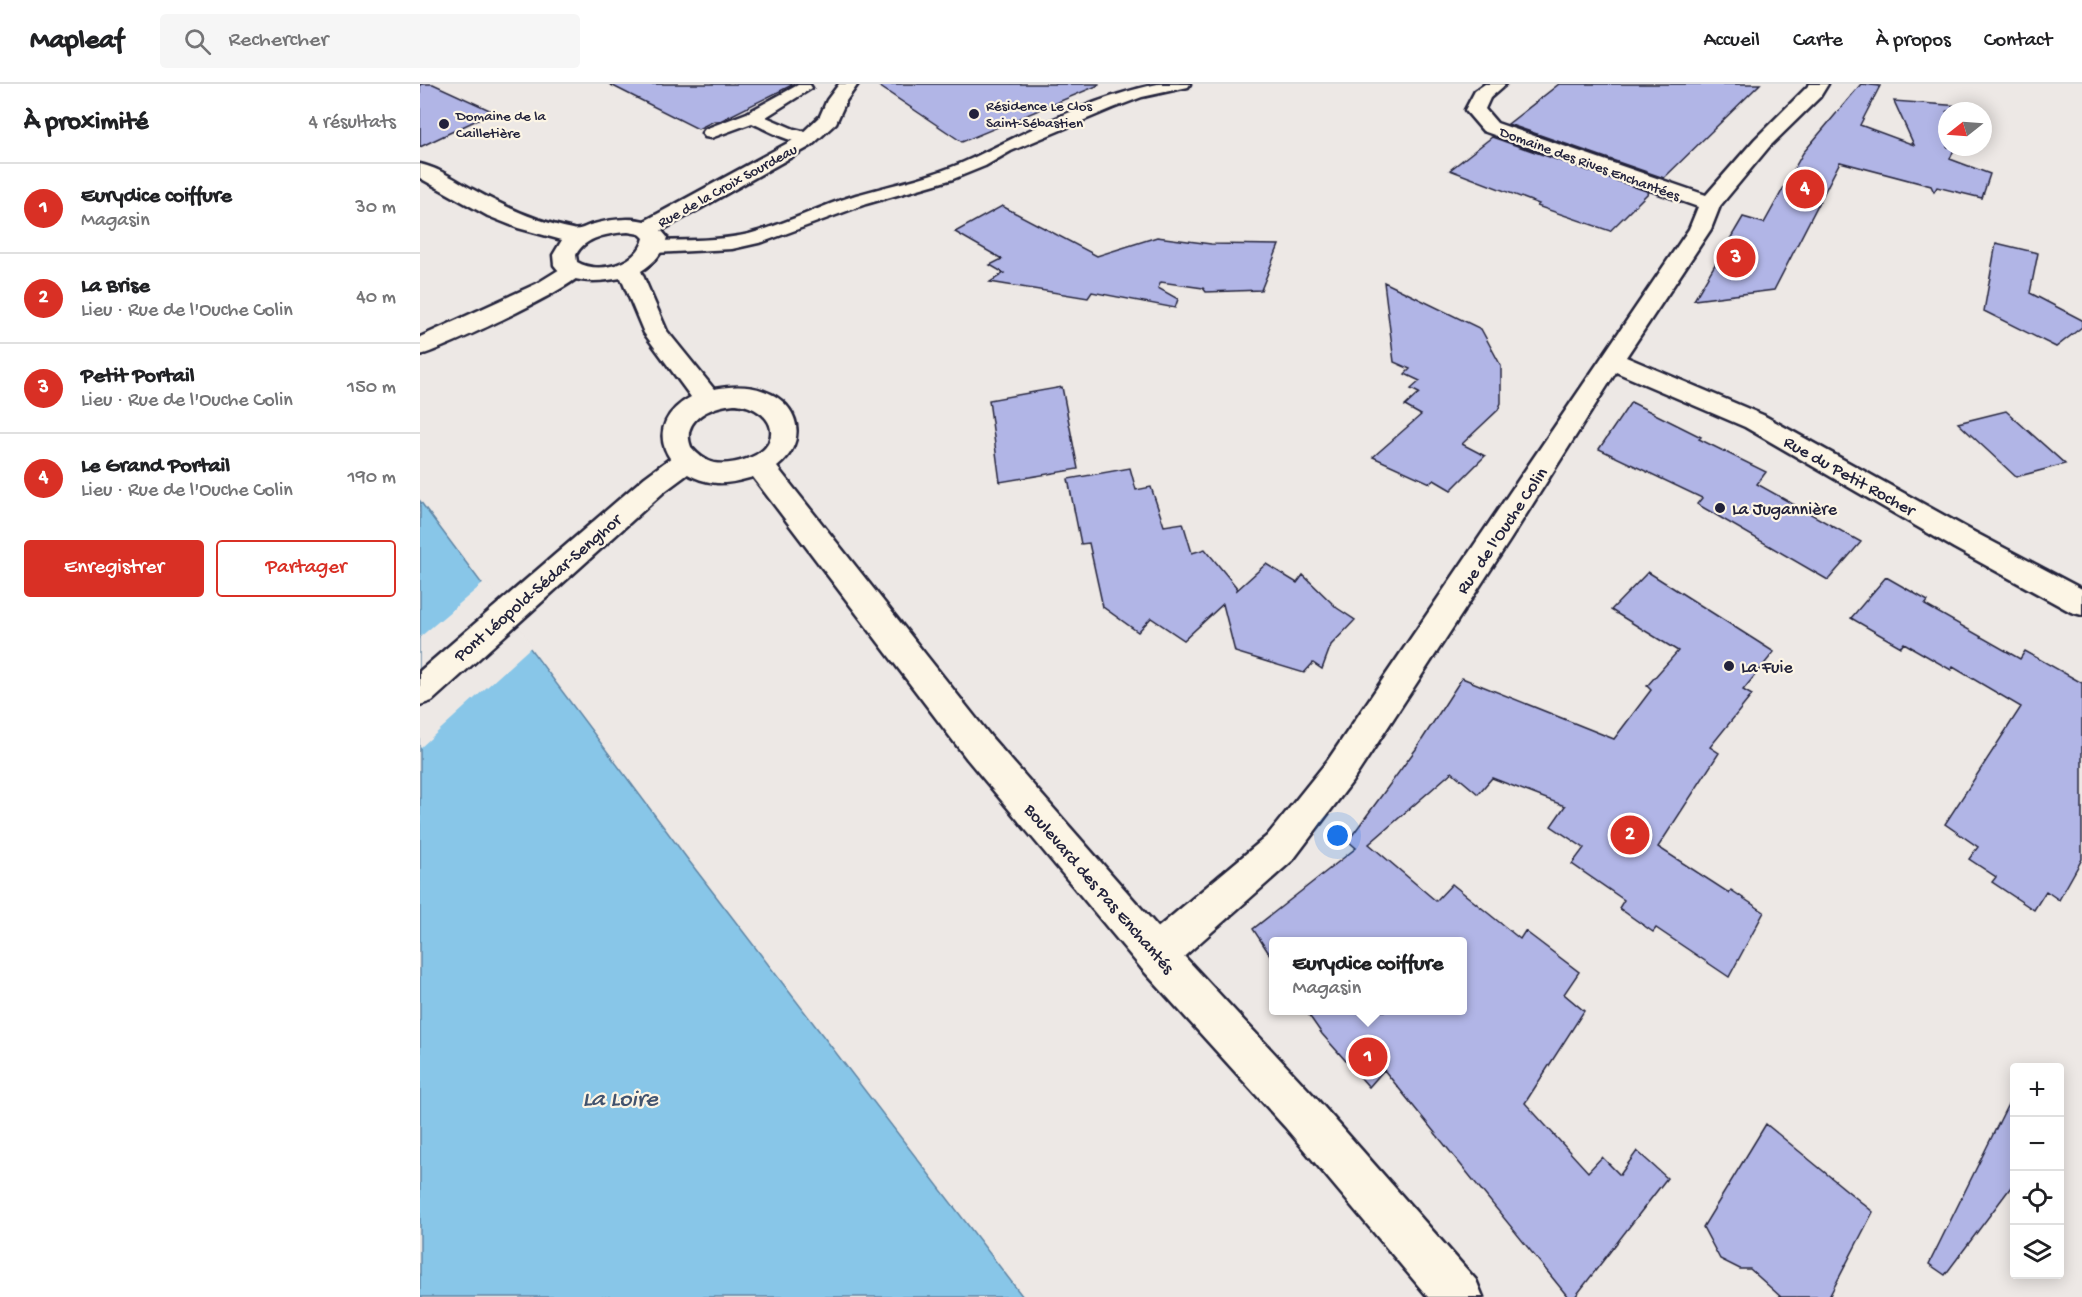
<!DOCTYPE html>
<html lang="fr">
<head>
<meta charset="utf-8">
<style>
	body { margin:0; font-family:"Gochi Hand",sans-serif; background:#f6f6f6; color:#202124 }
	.controls { position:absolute; right:18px; bottom:18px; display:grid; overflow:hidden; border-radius:6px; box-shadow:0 3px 15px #0003 }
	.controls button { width:54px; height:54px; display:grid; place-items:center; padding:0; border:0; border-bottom:2px solid #e0e0e0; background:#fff; color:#202124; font:30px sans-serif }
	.compass { position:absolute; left:1518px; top:18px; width:54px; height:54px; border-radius:50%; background:#fff; box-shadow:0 3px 15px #0003; rotate:253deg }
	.you { position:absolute; left:918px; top:752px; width:21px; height:21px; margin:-15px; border:4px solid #fff; border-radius:50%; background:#1a73e8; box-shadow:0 0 0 9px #1a73e833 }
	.badge { display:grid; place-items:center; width:39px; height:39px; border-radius:50%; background:#d93025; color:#fff; font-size:20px; font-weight:700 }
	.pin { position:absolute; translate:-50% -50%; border:3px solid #fff; box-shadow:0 2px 6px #0006 }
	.popup { position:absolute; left:849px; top:853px; width:198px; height:78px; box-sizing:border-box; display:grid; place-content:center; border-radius:6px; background:#fff; filter:drop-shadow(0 2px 4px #0005); font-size:20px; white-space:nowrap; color:#757577 }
	.popup b { font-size:22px; color:#202124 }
	.popup::after { content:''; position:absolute; left:50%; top:100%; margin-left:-12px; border:12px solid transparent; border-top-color:#fff }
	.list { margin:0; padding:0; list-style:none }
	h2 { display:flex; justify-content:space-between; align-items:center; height:78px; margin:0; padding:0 24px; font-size:26px }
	h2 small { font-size:20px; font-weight:400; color:#757577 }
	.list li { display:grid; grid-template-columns:39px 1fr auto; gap:18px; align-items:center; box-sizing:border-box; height:90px; padding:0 24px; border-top:2px solid #e0e0e0 }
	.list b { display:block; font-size:22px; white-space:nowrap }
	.list p { margin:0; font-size:20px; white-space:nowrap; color:#757577 }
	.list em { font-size:20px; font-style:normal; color:#757577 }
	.actions { display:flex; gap:12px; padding:18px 24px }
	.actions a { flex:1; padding:14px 0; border:2px solid #d93025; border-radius:6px; text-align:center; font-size:21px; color:#d93025 }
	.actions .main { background:#d93025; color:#fff }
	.icon { flex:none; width:33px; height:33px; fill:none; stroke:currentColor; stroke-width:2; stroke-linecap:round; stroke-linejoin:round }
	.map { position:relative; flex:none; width:1662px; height:1213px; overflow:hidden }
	header { display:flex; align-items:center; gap:36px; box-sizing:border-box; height:84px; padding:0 30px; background:#fff; border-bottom:2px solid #e0e0e0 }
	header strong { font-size:28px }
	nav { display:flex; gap:33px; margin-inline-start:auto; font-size:21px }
	.search { width:420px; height:54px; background:#f6f6f6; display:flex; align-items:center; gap:15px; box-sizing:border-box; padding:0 21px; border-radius:6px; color:#757577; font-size:22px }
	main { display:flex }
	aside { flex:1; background:#fff }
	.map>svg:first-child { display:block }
</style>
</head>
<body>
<header>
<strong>Mapleaf</strong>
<div class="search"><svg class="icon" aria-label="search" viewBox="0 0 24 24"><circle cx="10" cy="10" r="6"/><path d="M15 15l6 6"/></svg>Rechercher</div>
<nav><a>Accueil</a><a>Carte</a><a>À propos</a><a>Contact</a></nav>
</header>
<main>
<aside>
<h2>À proximité<small>4 résultats</small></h2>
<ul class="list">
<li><span class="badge">1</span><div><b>Eurydice coiffure</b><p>Magasin</p></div><em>30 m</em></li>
<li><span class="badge">2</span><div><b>La Brise</b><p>Lieu · Rue de l'Ouche Colin</p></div><em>40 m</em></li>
<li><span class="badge">3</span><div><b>Petit Portail</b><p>Lieu · Rue de l'Ouche Colin</p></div><em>150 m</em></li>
<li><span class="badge">4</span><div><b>Le Grand Portail</b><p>Lieu · Rue de l'Ouche Colin</p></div><em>190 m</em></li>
</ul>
<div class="actions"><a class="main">Enregistrer</a><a>Partager</a></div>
</aside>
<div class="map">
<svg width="1662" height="1213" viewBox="0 0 1662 1213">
	<rect width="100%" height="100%" fill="#ede8e5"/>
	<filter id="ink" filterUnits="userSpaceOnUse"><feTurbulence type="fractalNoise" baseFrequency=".0167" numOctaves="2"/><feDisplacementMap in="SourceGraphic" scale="12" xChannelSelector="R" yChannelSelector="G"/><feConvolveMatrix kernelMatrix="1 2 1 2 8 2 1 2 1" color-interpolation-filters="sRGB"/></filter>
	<g filter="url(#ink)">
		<!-- water -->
		<path fill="#88c6e8" stroke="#5f84a3" stroke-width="1.5" d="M0 417 269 777 603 1213H0Z"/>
		<!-- pier -->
		<path fill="#ede8e5" d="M65 498 112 562 0 664V553Z"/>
		<!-- building -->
		<path fill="#b1b5e6" stroke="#22223b" stroke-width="1.5" d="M0 0H13L74 28 0 63Z
			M189 0H374L300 37H294L278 45Z
			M456 0H679V1L542 58Z
			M1139 0H1340L1244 94 1088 40Z
			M1441 0 1460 2 1440 41 1494 61 1474 17 1554 23 1552 27H1527V63H1535L1530 75 1570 90 1562 114 1517 103 1514 108 1511 102 1420 78 1354 206 1274 216 1323 133 1344 139 1383 69Z
			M1072 53 1229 108 1190 147 1117 122 1119 120 1030 86Z
			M582 122 677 172 737 153 791 160 859 161 841 206 786 208 783 204 741 198 738 204 758 215 755 224 672 208 668 214 570 198 584 189 570 181 582 175 535 148Z
			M1576 159 1618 169 1610 209 1662 236V243L1636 263 1564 227Z
			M964 198 1061 245 1081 282V319L1078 326 1042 360 1065 372 1031 406 1014 396 1010 399 953 373 1001 331 985 322 999 309 991 305 1000 297 985 290 990 285 974 278Z
			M642 303 658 385 580 398 569 316Z
			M1211 318 1281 353 1279 355 1346 388 1337 400 1441 458 1408 496 1277 420 1282 414 1179 365Z
			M1586 327 1645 380 1596 393 1538 339Z
			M710 384 716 406 731 403 744 442 763 439 772 469 785 465 818 505 816 507 846 480 877 499 883 491 917 524 935 536 911 561 902 585 893 579 884 589 815 568 803 520 764 556 731 534 718 548 683 523 669 459 661 460 648 395Z
			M1228 488 1354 568 1323 606 1332 611 1290 663 1299 669 1238 763 1309 809 1311 806 1344 828 1309 893 1236 844 1233 848 1199 824 1204 816 1152 780 1164 764 1131 742 1145 722 1072 694 1058 710 1032 688 949 760 1016 817 1032 800 1100 855 1105 847 1159 888 1144 910 1164 927 1105 1019 1168 1088 1182 1073 1200 1091 1217 1067 1247 1094 1155 1213H1148L964 986 949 1003 902 950 886 927H1042V858H854V877L833 845 936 764 928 757 996 665 1042 594 1194 655 1231 606 1227 602 1258 567 1191 526Z
			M1466 493 1508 517 1505 521 1600 575 1605 567 1662 599V775L1639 816 1626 807 1614 826 1572 798 1576 793 1549 775 1558 763 1525 740 1601 623 1533 583 1531 586 1484 559 1481 563 1431 534Z
			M1594 1008V1099L1525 1191 1509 1180Z
			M1346 1040 1453 1128 1409 1213H1361L1330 1185H1320L1300 1175 1283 1143Z"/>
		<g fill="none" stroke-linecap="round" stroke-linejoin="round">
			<!-- service casing -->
			<g stroke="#22223b" stroke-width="5">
				<path id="service" d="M738 0H770L768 3 722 13 693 24 591 67 565 82 533 95 446 120 343 158 312 165 234 169 227 167 224 163 227 159 234 157C265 156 299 157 329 150 366 140 400 122 436 111 475 100 516 92 553 74 612 45 673 13 738 0Z
					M378 1H390L392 4 346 33 374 45 395 50 398 54 395 58C375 63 350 47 332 39L291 54 285 53 282 49 285 45 327 29Z"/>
			</g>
			<!-- minor casing -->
			<g stroke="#22223b" stroke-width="5">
				<path id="minor" d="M419 0H438L426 17 416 39 391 62 235 150 227 152 219 150 216 145 219 140 377 54 400 32 407 16Z
					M1065 0H1086L1070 14 1065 25 1077 39 1286 111 1335 55 1390 0H1408L1400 13 1349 63 1300 122 1291 145 1206 273 1343 331 1554 448 1662 505V531L1651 528 1534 464 1325 343 1196 288 1090 456 932 698 873 776 750 885 736 891 722 885 716 871 722 857 847 752 908 676 1269 145 1278 123 1063 47 1045 26 1055 7Z
					M153 180 161 182 165 187C153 204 24 265 0 271V253L116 200 145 182Z"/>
			</g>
			<!-- tertiary casing -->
			<g stroke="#22223b" stroke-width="5">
				<path id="tertiary" d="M266 367 276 370 280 377 276 384 245 407 12 617 0 621V587L225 393 256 370Z"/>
			</g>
			<!-- secondary casing -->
			<g stroke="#22223b" stroke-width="5">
				<path id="secondary" d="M0 80C19 84 37 97 54 106 85 123 118 138 153 145 159 147 164 143 170 141 195 134 230 128 247 153 243 169 235 178 221 187L247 247 294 305C311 302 328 301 344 307 381 320 388 359 357 383L571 653 750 857 895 1013 1056 1196 1063 1213H1008L865 1043 722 885 547 675 333 393C322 396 309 400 297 399 245 394 219 341 271 313L224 249 201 194C180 198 148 201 134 181L133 171 142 156 98 144 68 132 0 94ZM208 148 220 150 224 154C218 180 179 191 157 178L156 171C164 153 190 149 208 148ZM314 320C332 320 359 335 349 358 342 374 310 382 294 379 285 377 277 370 271 363 260 335 292 322 314 320Z"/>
			</g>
			<!-- service -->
			<use href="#service" fill="#fcf5e5" fill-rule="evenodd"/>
			<!-- minor -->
			<use href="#minor" fill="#fcf5e5" fill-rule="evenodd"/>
			<!-- tertiary -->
			<use href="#tertiary" fill="#fcf5e5" fill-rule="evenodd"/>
			<!-- secondary -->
			<use href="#secondary" fill="#fcf5e5" fill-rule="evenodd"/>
		</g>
	</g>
	<!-- markers -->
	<g fill="#22223b" stroke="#fcf5e5" stroke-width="2">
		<circle cx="554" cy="30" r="6"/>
		<circle cx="24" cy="40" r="6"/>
		<circle cx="1300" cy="424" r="6"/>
		<circle cx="1309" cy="582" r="6"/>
	</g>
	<g text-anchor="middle" stroke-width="4.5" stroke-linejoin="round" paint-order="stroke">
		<!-- far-poi labels -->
		<g font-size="15" fill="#22223b" stroke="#fcf5e5" text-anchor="start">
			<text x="566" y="26">Résidence Le Clos<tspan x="566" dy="17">Saint-Sébastien</tspan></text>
			<text x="36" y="36">Domaine de la<tspan x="36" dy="17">Cailletière</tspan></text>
		</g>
		<!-- far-street labels -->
		<g font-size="15" fill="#22223b" stroke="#fcf5e5">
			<text transform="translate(1170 79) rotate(20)" y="5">Domaine des Rives Enchantées</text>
			<text transform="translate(307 101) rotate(-29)" y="5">Rue de la Croix Sourdeau</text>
		</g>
		<!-- street labels -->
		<g font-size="18" fill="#22223b" stroke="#fcf5e5">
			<text transform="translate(1430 391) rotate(29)" y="6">Rue du Petit Rocher</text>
			<text transform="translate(1081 446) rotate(-56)" y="6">Rue de l'Ouche Colin</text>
			<text transform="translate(117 503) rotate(-41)" y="6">Pont Léopold-Sédar-Senghor</text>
			<text transform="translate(680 804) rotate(49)" y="6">Boulevard des Pas Enchantés</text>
		</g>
		<!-- poi labels -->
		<g font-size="18" fill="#22223b" stroke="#fcf5e5" text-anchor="start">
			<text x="1312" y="430">La Jugannière</text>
			<text x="1321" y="588">La Fuie</text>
		</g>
		<!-- near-water labels -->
		<g font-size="24" font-style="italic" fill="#41536f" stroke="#fcf5e5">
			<text x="200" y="1021">La Loire</text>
		</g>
	</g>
</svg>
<div class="controls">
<button>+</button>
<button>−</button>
<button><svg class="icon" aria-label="locate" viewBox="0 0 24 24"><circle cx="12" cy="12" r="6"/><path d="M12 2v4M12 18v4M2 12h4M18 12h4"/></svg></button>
<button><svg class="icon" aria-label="layers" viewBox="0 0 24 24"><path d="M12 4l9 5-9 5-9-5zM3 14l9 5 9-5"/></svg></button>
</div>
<svg class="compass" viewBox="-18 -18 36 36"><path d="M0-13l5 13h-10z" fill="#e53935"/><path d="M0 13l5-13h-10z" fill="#757577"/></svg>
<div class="you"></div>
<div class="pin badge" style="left:948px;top:973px">1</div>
<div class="popup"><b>Eurydice coiffure</b>Magasin</div>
<div class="pin badge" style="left:1210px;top:751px">2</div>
<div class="pin badge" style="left:1316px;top:174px">3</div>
<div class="pin badge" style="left:1385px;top:105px">4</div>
</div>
</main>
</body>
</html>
